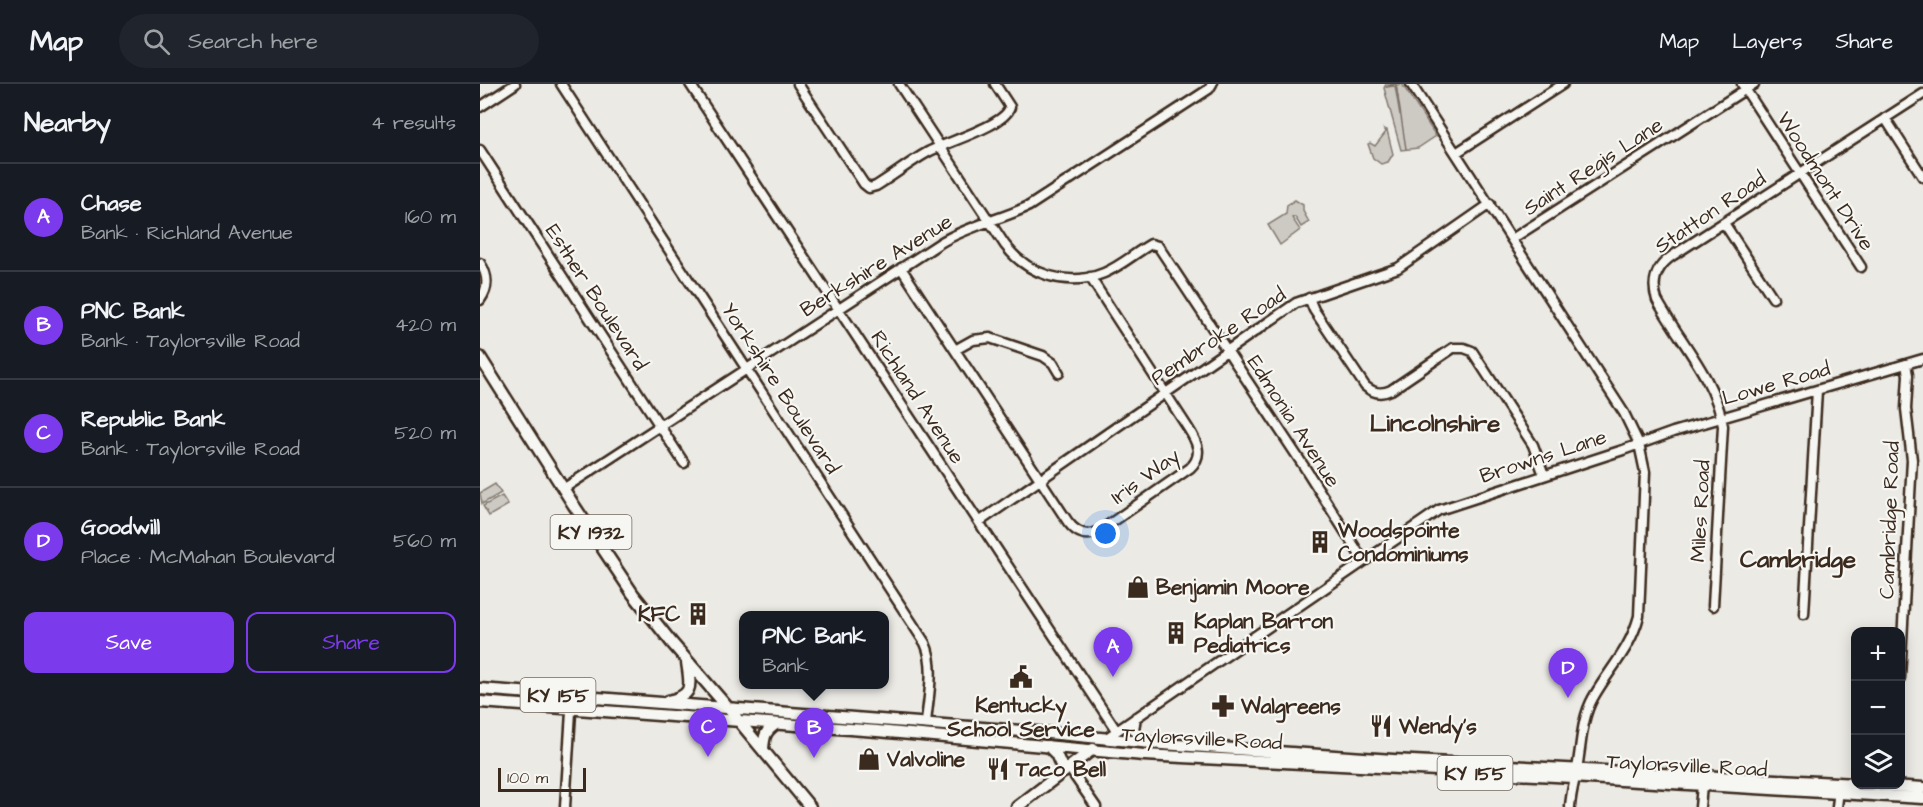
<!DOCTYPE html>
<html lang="en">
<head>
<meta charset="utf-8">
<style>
	body { margin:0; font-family:"Architects Daughter",sans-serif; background:#20242c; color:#f1f3f6 }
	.controls { position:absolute; right:18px; bottom:18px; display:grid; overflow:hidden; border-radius:12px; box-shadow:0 3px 15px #0003 }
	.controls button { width:54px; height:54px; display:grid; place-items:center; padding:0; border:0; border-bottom:2px solid #363941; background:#171b24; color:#f1f3f6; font:30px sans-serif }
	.scale { position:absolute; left:18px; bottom:15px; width:88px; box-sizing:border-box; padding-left:6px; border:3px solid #3b2a1e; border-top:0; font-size:16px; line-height:21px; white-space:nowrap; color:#3b2a1e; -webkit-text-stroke:4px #f6f6f2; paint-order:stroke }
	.you { position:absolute; left:626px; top:450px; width:21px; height:21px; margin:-15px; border:4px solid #fff; border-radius:50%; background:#1a73e8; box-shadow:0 0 0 9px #1a73e833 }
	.badge { display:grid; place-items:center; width:39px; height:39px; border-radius:50%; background:#7c3aed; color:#fff; font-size:20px; font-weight:700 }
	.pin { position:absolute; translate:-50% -50px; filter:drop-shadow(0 2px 3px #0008) }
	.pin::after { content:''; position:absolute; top:32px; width:21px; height:18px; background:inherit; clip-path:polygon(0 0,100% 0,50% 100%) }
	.popup { position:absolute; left:259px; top:527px; width:150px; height:78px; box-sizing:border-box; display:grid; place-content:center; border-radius:12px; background:#171b24; filter:drop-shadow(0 2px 4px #0005); font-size:20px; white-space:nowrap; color:#9ea1a6 }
	.popup b { font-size:22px; color:#f1f3f6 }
	.popup::after { content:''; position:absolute; left:50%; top:100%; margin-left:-12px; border:12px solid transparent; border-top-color:#171b24 }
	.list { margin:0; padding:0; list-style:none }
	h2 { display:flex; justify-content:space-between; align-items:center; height:78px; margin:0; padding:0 24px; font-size:26px }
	h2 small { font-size:20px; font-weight:400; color:#9ea1a6 }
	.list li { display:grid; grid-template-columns:39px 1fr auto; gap:18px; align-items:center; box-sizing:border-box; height:108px; padding:0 24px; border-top:2px solid #363941 }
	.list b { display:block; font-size:22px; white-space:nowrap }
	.list p { margin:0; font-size:20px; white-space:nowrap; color:#9ea1a6 }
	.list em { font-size:20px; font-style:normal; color:#9ea1a6 }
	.actions { display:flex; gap:12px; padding:18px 24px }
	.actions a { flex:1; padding:14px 0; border:2px solid #7c3aed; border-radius:12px; text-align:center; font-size:21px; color:#7c3aed }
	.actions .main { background:#7c3aed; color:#fff }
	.icon { flex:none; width:33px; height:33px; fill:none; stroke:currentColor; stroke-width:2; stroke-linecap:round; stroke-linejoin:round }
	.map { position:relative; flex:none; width:1443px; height:723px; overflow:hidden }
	header { display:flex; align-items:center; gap:36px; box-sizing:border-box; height:84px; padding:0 30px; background:#171b24; border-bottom:2px solid #363941 }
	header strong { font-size:28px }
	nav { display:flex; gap:33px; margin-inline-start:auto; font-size:21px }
	.search { width:420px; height:54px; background:#20242c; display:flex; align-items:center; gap:15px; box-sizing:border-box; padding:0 21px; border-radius:33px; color:#9ea1a6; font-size:22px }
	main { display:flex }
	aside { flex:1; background:#171b24 }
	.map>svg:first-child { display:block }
</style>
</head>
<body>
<header>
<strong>Map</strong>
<div class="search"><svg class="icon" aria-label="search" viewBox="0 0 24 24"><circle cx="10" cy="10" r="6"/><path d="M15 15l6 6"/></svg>Search here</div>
<nav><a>Map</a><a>Layers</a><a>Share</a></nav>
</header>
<main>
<aside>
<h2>Nearby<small>4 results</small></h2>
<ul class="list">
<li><span class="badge">A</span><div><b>Chase</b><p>Bank · Richland Avenue</p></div><em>160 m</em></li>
<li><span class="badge">B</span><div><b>PNC Bank</b><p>Bank · Taylorsville Road</p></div><em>420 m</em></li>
<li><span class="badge">C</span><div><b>Republic Bank</b><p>Bank · Taylorsville Road</p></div><em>520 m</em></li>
<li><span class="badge">D</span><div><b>Goodwill</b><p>Place · McMahan Boulevard</p></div><em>560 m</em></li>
</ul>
<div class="actions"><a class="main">Save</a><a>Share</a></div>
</aside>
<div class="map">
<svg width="1443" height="723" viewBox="0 0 1443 723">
	<rect width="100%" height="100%" fill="#ebeae5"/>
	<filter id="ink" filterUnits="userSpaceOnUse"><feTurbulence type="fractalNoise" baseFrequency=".0167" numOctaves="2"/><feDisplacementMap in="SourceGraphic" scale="12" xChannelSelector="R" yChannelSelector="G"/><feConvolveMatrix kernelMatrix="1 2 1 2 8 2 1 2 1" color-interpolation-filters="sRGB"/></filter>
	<g filter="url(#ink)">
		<!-- green -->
		<path fill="#cdcac4" stroke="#847a71" stroke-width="1.5" d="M906 0H915L906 3 915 2 920 31 916 1 922 0 956 52 938 64 921 66 904 4Z
			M904 45 907 46 913 70 908 78 901 80 893 74 888 60 890 59 895 62 906 48Z
			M815 116 823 121V127L829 138 821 143 815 133 812 134 820 146 800 161 788 141 806 130 807 121Z
			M15 400 21 409 2 420 0 409Z
			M22 412 28 421 9 432 3 422Z"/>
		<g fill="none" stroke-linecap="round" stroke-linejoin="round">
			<!-- stream -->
			<path stroke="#7c7167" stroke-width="1.5" d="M916 0 926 65
				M906 3 916 0"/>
			<!-- minor casing -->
			<g stroke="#3b2a1e" stroke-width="13">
				<path id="minor" d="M81 0 445 559C456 582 448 614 446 639
					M210 0 636 646
					M318 0 384 100 389 104 396 102C414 91 430 78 448 68 466 58 525 42 530 23L515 0
					M419 0 525 161C548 191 587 204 624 189 641 182 655 169 671 160L678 162 825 384 883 476
					M931 0 1144 329 1159 360 1165 388 1159 532C1150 566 1130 584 1113 614 1103 632 1102 652 1099 672 1097 690 1091 705 1090 723
					M1262 0 1381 183
					M0 23 35 0
					M1405 34 1443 93
					M0 66 204 379
					M976 69 1083 0
					M1244 139 1293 214
					M1032 155 1274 0
					M0 179C8 191 9 204 0 216
					M421 184 588 438C597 450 608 454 621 446L710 384C724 371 717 358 708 344L610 193
					M829 214 834 226 885 302C893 309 901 311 911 306L973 264H984L992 267 1053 361 1064 391
					M475 266 493 256 510 254 563 272 573 279 579 289
					M83 405 460 159C488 142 519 136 549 122L729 5 732 0
					M499 438 816 219 918 184 1010 120
					M1233 522 1243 342C1235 294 1200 258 1177 216 1171 198 1176 183 1192 172L1443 10
					M1324 530 1337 306
					M1420 594 1432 376 1426 325 1428 291 1426 280
					M656 633 654 646 664 659
					M625 655 959 426 1143 366 1193 348 1443 275
					M589 684 616 723
					M85 723 92 612
					M1220 723 1222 701
					M1357 723 1359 705"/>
			</g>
			<!-- major casing -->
			<g stroke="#3b2a1e" stroke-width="15">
				<path id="major" d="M0 273 93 420 153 510 192 559 249 625 330 723
					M0 605 568 649 682 660 913 676 1376 700
					M188 617C215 611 210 601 207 578
					M0 618 397 647 664 671 1075 692 1443 714
					M568 662 576 670 584 688
					M283 665C284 652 285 647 296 640
					M1383 700 1443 704
					M537 723 613 665"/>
			</g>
			<!-- minor -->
			<use href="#minor" stroke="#f6f6f2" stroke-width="8"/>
			<!-- major -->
			<use href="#major" stroke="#f6f6f2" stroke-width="10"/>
		</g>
	</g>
	<!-- icons -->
	<defs>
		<g id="building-bare" transform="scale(1.8)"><path d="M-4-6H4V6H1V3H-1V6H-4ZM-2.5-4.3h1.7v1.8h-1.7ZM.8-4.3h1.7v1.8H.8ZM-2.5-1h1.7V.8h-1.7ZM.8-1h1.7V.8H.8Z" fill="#3b2a1e" stroke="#f6f6f2" stroke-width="2.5" paint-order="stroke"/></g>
		<g id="shop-bare" transform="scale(1.8)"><path d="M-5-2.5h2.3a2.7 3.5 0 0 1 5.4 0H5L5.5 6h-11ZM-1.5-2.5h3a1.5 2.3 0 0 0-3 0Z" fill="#3b2a1e" stroke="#f6f6f2" stroke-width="2.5" paint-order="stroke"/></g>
		<g id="civic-bare" transform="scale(1.8)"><path d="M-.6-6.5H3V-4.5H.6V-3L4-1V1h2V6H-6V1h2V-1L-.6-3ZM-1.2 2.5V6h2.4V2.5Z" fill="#3b2a1e" stroke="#f6f6f2" stroke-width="2.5" paint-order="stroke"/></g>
		<g id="pharmacy-bare" transform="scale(1.8)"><path d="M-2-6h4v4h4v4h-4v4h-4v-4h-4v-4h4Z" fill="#3b2a1e" stroke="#f6f6f2" stroke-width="2.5" paint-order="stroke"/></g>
		<g id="restaurant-bare" transform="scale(1.8)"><path d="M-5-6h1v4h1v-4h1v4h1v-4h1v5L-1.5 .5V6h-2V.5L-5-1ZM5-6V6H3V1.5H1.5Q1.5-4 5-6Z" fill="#3b2a1e" stroke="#f6f6f2" stroke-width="2.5" paint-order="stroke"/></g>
	</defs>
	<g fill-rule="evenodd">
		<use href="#building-bare" x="840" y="458"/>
		<use href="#shop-bare" x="658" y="503"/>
		<use href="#building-bare" x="218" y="530"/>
		<use href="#building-bare" x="696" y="549"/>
		<use href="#civic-bare" x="541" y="593"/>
		<use href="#pharmacy-bare" x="743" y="622"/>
		<use href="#restaurant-bare" x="901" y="642"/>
		<use href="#shop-bare" x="389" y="675"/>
		<use href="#restaurant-bare" x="518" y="685"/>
	</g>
	<g text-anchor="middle" stroke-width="4.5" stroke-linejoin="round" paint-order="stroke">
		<!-- shield labels -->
		<g fill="#f6f6f2" stroke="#73675e" stroke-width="1.5">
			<rect x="70.5" y="431" width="81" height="34" rx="4.5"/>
			<rect x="40.5" y="594" width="75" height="34" rx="4.5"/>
			<rect x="957.5" y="672" width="75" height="34" rx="4.5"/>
		</g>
		<g font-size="20" font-weight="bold" fill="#3b2a1e">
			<text x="111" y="455">KY 1932</text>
			<text x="78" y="618">KY 155</text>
			<text x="995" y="696">KY 155</text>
		</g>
		<!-- street labels -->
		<g font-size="21" fill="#3b2a1e" stroke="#f6f6f2">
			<text transform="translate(1113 82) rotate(-33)" y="7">Saint Regis Lane</text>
			<text transform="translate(1346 97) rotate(57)" y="7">Woodmont Drive</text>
			<text transform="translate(1230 128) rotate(-34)" y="7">Statton Road</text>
			<text transform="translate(396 181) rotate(-32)" y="7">Berkshire Avenue</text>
			<text transform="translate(117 213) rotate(57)" y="7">Esther Boulevard</text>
			<text transform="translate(738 252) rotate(-34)" y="7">Pembroke Road</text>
			<text transform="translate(1296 299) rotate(-16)" y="7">Lowe Road</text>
			<text transform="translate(301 304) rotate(57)" y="7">Yorkshire Boulevard</text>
			<text transform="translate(438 313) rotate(57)" y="7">Richland Avenue</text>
			<text transform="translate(814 337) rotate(57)" y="7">Edmonia Avenue</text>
			<text transform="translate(1063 372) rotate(-18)" y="7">Browns Lane</text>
			<text transform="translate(665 392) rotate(-36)" y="7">Iris Way</text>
			<text transform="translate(1220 427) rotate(-87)" y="7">Miles Road</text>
			<text transform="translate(1409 436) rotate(-88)" y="7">Cambridge Road</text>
			<text transform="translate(722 654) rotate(3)" y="7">Taylorsville Road</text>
			<text transform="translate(1207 681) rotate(3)" y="7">Taylorsville Road</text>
		</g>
		<!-- poi labels -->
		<g font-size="21" font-weight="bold" fill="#3b2a1e" stroke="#f6f6f2" text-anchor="start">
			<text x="858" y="453">Woodspointe<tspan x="858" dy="24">Condominiums</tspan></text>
			<text x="676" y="510">Benjamin Moore</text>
			<text x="200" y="537" text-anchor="end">KFC</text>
			<text x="714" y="544">Kaplan Barron<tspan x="714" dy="24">Pediatrics</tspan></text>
			<text x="541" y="628" text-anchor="middle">Kentucky<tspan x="541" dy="24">School Service</tspan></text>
			<text x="761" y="629">Walgreens</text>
			<text x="919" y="649">Wendy's</text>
			<text x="407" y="682">Valvoline</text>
			<text x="536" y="692">Taco Bell</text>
		</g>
		<!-- quarter labels -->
		<g font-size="24" font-weight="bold" fill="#3b2a1e" stroke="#f6f6f2">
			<text x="955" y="347">Lincolnshire</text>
			<text x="1318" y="483">Cambridge</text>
		</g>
	</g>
</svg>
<div class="controls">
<button>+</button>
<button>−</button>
<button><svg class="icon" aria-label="layers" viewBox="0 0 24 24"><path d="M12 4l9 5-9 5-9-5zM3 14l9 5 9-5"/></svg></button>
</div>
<div class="scale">100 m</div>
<div class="you"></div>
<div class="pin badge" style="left:633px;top:593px">A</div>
<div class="pin badge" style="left:334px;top:674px">B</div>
<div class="popup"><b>PNC Bank</b>Bank</div>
<div class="pin badge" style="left:228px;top:673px">C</div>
<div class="pin badge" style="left:1088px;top:614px">D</div>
</div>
</main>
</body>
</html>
